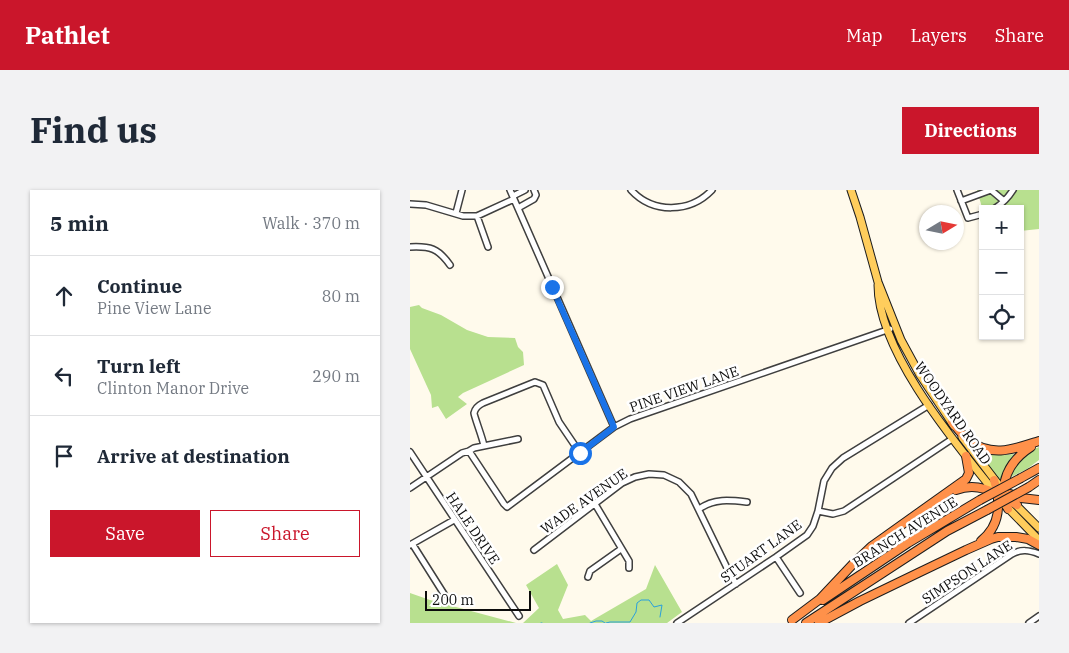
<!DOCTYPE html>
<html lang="en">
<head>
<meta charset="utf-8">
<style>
	body { margin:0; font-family:"IBM Plex Serif",serif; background:#f2f2f3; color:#1f2937 }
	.controls { position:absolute; right:15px; top:15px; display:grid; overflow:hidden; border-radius:0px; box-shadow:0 1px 4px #0004 }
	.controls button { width:45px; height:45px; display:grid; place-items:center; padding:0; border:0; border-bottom:1px solid #e0e1e3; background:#fff; color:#1f2937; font:25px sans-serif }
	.compass { position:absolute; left:509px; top:15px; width:45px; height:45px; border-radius:50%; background:#fff; box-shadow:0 1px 4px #0004; rotate:80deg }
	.scale { position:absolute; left:15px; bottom:12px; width:106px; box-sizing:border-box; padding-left:5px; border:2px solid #0c0c0c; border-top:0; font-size:14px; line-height:18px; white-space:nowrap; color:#0c0c0c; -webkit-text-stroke:4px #fff; paint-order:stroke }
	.stop { position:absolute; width:15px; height:15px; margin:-11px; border:4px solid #1a73e8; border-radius:50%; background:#fff }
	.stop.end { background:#1a73e8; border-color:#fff; box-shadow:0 1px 5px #0008 }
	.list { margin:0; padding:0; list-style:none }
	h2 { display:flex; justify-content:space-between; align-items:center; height:65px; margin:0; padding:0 20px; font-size:21px }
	h2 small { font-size:16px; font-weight:400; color:#747a83 }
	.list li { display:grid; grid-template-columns:32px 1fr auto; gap:15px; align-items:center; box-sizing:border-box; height:80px; padding:0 20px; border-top:1px solid #e0e1e3 }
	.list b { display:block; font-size:19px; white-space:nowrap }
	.list p { margin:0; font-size:16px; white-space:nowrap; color:#747a83 }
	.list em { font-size:16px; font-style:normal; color:#747a83 }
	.actions { display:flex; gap:10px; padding:15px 20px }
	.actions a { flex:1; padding:11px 0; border:1px solid #ca162b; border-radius:0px; text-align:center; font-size:18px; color:#ca162b }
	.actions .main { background:#ca162b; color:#fff }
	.icon { flex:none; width:28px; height:28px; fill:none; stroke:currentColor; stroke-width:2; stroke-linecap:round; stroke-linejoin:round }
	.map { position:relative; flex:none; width:629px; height:433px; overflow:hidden; border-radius:0px }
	header { display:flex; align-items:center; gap:30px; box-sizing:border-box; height:70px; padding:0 25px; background:#ca162b; color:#fff }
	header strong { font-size:24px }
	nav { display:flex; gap:28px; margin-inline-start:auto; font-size:18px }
	.intro { display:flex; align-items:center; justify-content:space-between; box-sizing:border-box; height:120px; padding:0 30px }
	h1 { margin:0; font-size:35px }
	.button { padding:12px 22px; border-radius:0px; background:#ca162b; color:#fff; font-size:18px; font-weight:700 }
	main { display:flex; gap:30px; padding:0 30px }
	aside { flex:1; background:#fff; border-radius:0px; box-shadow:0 1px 4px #0004 }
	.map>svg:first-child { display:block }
</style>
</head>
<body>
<header>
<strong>Pathlet</strong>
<nav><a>Map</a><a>Layers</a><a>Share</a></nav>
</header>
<div class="intro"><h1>Find us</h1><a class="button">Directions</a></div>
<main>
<aside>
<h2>5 min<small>Walk · 370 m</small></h2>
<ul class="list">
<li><svg class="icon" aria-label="ahead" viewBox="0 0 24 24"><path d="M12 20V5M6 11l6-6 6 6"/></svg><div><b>Continue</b><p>Pine View Lane</p></div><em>80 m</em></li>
<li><svg class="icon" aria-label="left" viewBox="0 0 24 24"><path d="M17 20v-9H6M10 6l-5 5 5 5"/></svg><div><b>Turn left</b><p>Clinton Manor Drive</p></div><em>290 m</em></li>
<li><svg class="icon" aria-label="arrive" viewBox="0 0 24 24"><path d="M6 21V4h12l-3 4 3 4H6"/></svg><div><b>Arrive at destination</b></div></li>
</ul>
<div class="actions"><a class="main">Save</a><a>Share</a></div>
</aside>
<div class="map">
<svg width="629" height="433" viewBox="0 0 629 433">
	<rect width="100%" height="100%" fill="#fffaec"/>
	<!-- forest -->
	<path fill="#b8e08f" d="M567 0H629V39L610 41V19H573V21Z
		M9 115 12 118 31 125 57 140 78 147 105 148 108 157 113 162 114 175 53 203 48 207 57 214 36 229 28 216 22 218 21 205 0 159V117Z
		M629 257V270L617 279 601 287C604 273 615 262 629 257Z
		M565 258C578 263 590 266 604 264 598 272 594 280 593 290L590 291 566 260Z
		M147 374 158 395 148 420 153 429 175 425 181 431 236 399 245 375 272 422 257 433H113L129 418 116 395Z
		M0 403 20 410 106 433H0Z"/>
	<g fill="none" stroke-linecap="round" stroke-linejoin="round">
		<!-- stream -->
		<path stroke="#2aa0db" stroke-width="1" d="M131 433H132
			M180 433 186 431H192L195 433
			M196 433 200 432H220L226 422 227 413 231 410H239L244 417 252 415 250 427"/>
		<!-- minor casing -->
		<g stroke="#3f3f3f" stroke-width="8">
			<path id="minor" d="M100 0 204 237
				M221 0C243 24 280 23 302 0
				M547 0 558 28 573 24
				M581 0 594 11
				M103 6 115 0
				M551 11 581 0
				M0 14 16 15 53 26H67L104 9
				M108 18 124 9 126 5 124 0
				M584 19C592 14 598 8 603 0
				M46 23 52 0
				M67 26 78 57
				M0 57C20 56 28 58 40 75
				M74 256C73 249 64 226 64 223 65 218 69 215 73 213L125 192 133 195 149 232 170 263
				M59 261 94 314 97 317 204 237 220 229 480 139
				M0 262 109 426
				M0 298 52 263 59 261 64 258 108 249
				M185 314 219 371V378
				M289 319C304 308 320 310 337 312
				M408 321 423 324 434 321 542 249
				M0 355 44 330
				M3 355 34 404
				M124 360 212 293 225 287 239 284 254 285 269 292 281 304 318 380 326 394
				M366 367 390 403
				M178 387 180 381 211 359
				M267 433 366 367 397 345 403 336 408 321 414 291 422 278 433 268 519 215
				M499 433 602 364C611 359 619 360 629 364
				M619 433 629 426"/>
		</g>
		<!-- major casing -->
		<g stroke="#1d1d1d" stroke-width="9">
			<path id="major" d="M441 0 450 27 468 92 491 150 510 185 544 236
				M468 95C468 162 546 254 587 305
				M552 247 588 294
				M603 312 629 338
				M595 315 629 350"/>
		</g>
		<!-- highway casing -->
		<g stroke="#1d1d1d" stroke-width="10">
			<path id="highway" d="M542 232C547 238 552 245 558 250 582 268 604 259 629 251
				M611 288 629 278
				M619 297 629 290
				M546 300C570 291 587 304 607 315
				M600 304 611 308 629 310
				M598 319C587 294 599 271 621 257
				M571 351C591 335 591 313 584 290
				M413 410 498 353 570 310
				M382 430 410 409 443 374 462 356 556 289 559 283 556 266
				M396 433 537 341 577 320
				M409 433 450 411 508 383 556 360 581 349 588 347H606L618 349 629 355"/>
		</g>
		<!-- minor -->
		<use href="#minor" stroke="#fff" stroke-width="5"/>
		<!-- major -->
		<use href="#major" stroke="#ffcd5c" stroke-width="7"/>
		<!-- highway -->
		<use href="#highway" stroke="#ff914a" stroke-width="8"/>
		<!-- highway-bridge casing -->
		<g stroke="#1d1d1d" stroke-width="10" stroke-linecap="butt">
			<path id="highway-bridge" d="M570 310 611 288
				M577 320 619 297"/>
		</g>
		<!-- highway-bridge -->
		<use href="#highway-bridge" stroke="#ff914a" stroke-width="8"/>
	</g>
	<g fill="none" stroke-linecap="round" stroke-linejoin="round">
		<!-- route -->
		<path stroke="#1a73e8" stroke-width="6" d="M142 97 204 237 170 263"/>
	</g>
	<g text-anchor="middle" stroke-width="5" stroke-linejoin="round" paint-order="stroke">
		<!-- street labels -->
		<g font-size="14" fill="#0c0c0c" stroke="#fff">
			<text transform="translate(274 199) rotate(-19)" y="5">PINE VIEW LANE</text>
			<text transform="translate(543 223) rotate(55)" y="5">WOODYARD ROAD</text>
			<text transform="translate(174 311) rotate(-35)" y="5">WADE AVENUE</text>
			<text transform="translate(63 338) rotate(56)" y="5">HALE DRIVE</text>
			<text transform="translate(495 342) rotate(-32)" y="5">BRANCH AVENUE</text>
			<text transform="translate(351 361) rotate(-36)" y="5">STUART LANE</text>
			<text transform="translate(557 382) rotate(-33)" y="5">SIMPSON LANE</text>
		</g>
	</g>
</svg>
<div class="controls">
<button>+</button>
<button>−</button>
<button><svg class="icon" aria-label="locate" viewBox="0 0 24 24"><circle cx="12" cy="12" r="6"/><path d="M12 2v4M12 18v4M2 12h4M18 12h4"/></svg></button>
</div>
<svg class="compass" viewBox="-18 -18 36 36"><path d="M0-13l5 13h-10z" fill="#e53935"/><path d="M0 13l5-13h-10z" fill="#747a83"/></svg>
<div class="scale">200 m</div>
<div class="stop" style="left:170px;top:263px"></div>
<div class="stop end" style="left:142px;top:97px"></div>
</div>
</main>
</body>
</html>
